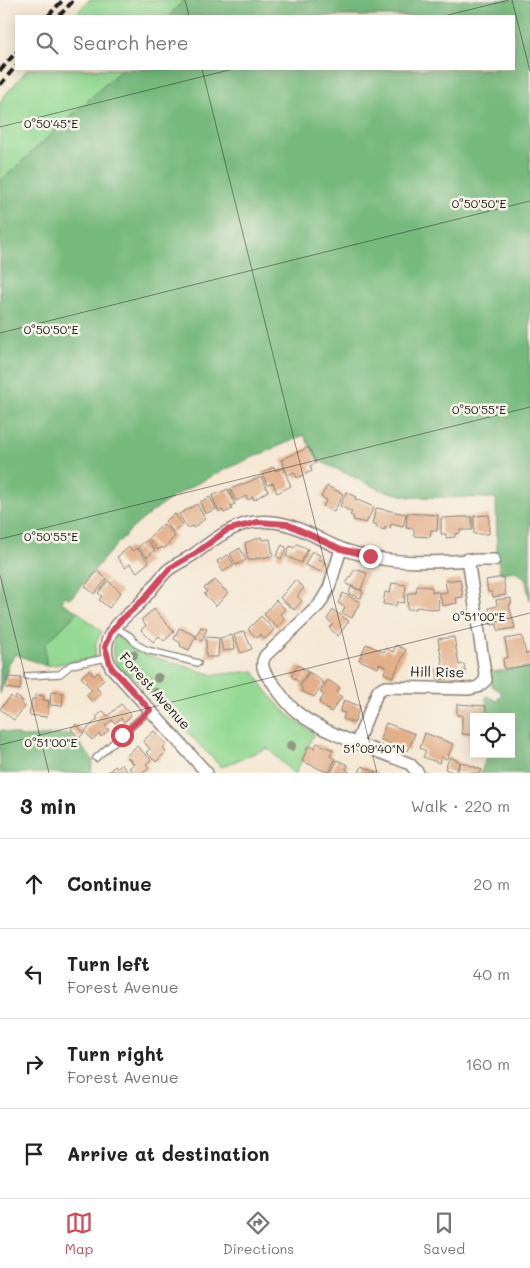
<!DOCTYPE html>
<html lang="en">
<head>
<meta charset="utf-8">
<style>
	body { margin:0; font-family:Mali,sans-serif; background:#f2f2f2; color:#222 }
	.controls { position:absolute; right:15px; bottom:15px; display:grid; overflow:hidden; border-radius:0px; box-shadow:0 2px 12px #0003 }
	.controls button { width:45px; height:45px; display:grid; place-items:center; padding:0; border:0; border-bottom:1px solid #e0e0e0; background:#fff; color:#222; font:25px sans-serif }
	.stop { position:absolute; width:15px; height:15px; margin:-11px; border:4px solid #d1495b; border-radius:50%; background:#fff }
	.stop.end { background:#d1495b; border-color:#fff; box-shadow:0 1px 5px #0008 }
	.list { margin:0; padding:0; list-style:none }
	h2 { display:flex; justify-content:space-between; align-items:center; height:65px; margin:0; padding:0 20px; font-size:21px }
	h2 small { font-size:16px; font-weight:400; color:#767676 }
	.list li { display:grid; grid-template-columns:32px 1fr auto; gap:15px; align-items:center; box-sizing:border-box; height:90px; padding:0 20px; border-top:1px solid #e0e0e0 }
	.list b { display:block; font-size:19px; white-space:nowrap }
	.list p { margin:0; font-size:16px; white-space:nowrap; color:#767676 }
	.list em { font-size:16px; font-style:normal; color:#767676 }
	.icon { flex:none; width:28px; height:28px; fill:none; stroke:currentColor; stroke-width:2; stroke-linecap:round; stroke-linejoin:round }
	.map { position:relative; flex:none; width:530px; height:773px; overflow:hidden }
	.search { position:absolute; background:#fff; box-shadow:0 2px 12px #0003; left:15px; right:15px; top:15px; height:55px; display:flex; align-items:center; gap:12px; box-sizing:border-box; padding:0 18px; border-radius:0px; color:#767676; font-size:19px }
	.sheet { height:425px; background:#fff }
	nav { display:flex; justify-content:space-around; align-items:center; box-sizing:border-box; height:70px; border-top:1px solid #e0e0e0; background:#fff; font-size:14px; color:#767676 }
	nav a { display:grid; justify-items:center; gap:2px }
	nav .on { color:#d1495b }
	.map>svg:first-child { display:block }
</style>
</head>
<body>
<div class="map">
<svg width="530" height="773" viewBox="0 0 530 773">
	<rect width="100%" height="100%" fill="#f7f3e8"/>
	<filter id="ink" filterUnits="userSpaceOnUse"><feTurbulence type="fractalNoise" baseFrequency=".02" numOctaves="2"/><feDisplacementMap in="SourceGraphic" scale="10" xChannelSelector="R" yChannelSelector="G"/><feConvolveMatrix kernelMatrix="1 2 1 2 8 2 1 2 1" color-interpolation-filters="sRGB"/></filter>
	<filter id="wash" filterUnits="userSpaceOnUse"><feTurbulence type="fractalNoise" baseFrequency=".0096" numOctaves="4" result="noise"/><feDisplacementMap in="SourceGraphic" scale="20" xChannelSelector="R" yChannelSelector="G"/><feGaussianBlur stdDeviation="1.12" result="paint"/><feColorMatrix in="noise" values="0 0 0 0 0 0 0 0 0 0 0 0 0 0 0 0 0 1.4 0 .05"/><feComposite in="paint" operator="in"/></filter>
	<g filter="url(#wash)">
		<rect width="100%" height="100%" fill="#f5e8d4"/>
		<!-- green -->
		<path fill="#93d993" stroke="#587a58" d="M89 0H184L169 16H74Z
			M28 69H122L0 182V101Z
			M78 612 102 632 96 642 95 658 46 666 45 644Z
			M115 636 146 655 214 675 254 671C269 699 288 717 314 733L296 773H293L267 748 221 767 132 675C113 671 110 651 115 636Z"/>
		<!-- forest -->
		<path fill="#76b97d" stroke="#496a4c" d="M184 0H530V600L525 578 515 571 500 573 497 553 496 498 410 497 381 490 317 460 304 435C254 458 196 478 152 512 121 535 98 566 74 595L69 598 65 596 61 602 78 612 45 644 46 666 15 654 10 662 0 694V182L122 69H514V16H169Z
			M530 667V773H481L487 754H511V717H487V702L485 698 487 696 497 701 502 693 492 686V672Z
			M0 730 23 737 71 734 93 760 91 773H0Z"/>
		<g id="blocks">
			<!-- building -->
			<path fill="#e2af89" d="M309 447 316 463 310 466 312 471 297 478 294 472 288 475 281 460Z
				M274 467 276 471 283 468 291 486 277 493 273 483 267 485 262 473Z
				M261 477 268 491 254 500 253 497 248 500 246 496 236 501 230 489Z
				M327 486 343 494 334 512 323 506 327 500 321 497Z
				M228 489 235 504 230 506 232 509 224 513 222 510 219 512 212 496Z
				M346 492 356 497 355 499 374 507 366 523 353 520 354 517 350 515 352 512 340 506Z
				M210 497 216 509 205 514 200 502Z
				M197 504 205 519 193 528 192 526 187 528 179 514Z
				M376 508 406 514 403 527 391 524 390 528 385 527V530L377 528V525L372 524Z
				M407 513 438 515 437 531 431 530 430 537 414 536V529L406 528Z
				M175 514 183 525 173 532 165 521Z
				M489 515V534H474V516Z
				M460 517H472V530H460V533L455 534V537L446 538V534H441V518Z
				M164 524 175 536 164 549 162 547 158 550 148 538Z
				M261 537 262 540 270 539 273 556 248 560 245 543Z
				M147 540 155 550 147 557 138 547Z
				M297 544 308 549 301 563 286 556 290 546 294 548Z
				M282 545 287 548 281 559 276 556Z
				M129 547 133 551 137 548 149 562 137 572 130 564 125 568 117 557Z
				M240 548 246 560 236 565 230 554Z
				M312 551 320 555 319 559 325 562 321 572 305 565Z
				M228 555 234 565 223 572 217 561Z
				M355 569 367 573 361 590 346 584Z
				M97 571 107 579 94 594 85 586Z
				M503 577 506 595 493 597 492 592H488L486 580Z
				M460 579 463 597 456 598 457 603 442 606 440 593 447 592 445 581Z
				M215 580 228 593 216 606 204 594 207 591 204 588Z
				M295 580 304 588 297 596 302 601 294 610 280 598Z
				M108 581 121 592 109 608 99 600 102 596 98 593Z
				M392 583 406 585 404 603 397 602 396 606 383 604 385 592 390 593Z
				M417 586 432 587V592H439L438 610 416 607V609H407L408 593H416Z
				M351 587 363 591 361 598 349 594Z
				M343 593 360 602 352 618 342 613 345 607 338 603Z
				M511 598V604L509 605 515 628 498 631 497 624 491 625 489 608 497 606 496 600Z
				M276 600 285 609 280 614 285 619 277 628 264 614Z
				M154 609 174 632 164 641 159 636 153 642 141 630 146 625 141 620Z
				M333 610 349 621 338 636 329 628 333 624 327 619Z
				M261 616 274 630 265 639 260 634 257 638 248 629Z
				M201 627 207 629 202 641 196 638Z
				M179 628 196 636 189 650 180 646 181 643 174 639Z
				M244 631 252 649 241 653 234 635Z
				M232 635 235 649 223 651 220 638Z
				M522 636 526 654 530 653V665L504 669 503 659 508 657 505 639Z
				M206 637 219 638 218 657H206Z
				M454 637 459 665 464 664 466 676 438 680 436 668 443 667 438 639Z
				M366 644 384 652 386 648 393 652 396 645 406 650 393 677 384 673 386 667 379 664 378 668 359 660Z
				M298 665 308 672 300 683 291 676Z
				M89 670 94 676 98 672 104 680 96 687 101 693 92 701 86 695 92 690 81 677Z
				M309 672 324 683 314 697 301 691 303 689 300 686Z
				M7 677 21 678 20 690 6 688Z
				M328 680 340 688 336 693 342 697 331 712 319 703 324 695 320 692Z
				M51 692 63 693 62 706 50 705Z
				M36 695 44 696 43 700 49 701 47 717 29 715 32 699H36Z
				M11 696 14 699 16 696 23 701 21 704 25 707 14 720 0 709Z
				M344 700 360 706 354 723 343 719 345 713 340 712Z
				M121 704 131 715 124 722 121 718 115 723 112 720 105 726 109 730 101 737 99 734 92 740 85 731 98 719 96 717 103 711 108 716Z
				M457 704 486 706V716L474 717V735L462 734V715H457Z
				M386 723 415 734 408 751 380 739Z
				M76 724 84 733 79 738 71 729Z
				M154 731 167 745 163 748 166 752 156 762 146 752 150 749 143 741Z
				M425 733 453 744 447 759 441 757 439 763 423 757 426 751 420 748Z
				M317 743 333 750 330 756 335 759 329 773 302 761 308 746 315 748Z
				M137 746 151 760 146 764 149 768 143 773H134L129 768 134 764 126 756Z
				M450 757 460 762 455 773 445 769Z
				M337 760 348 765 346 769 350 773H331Z
				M461 762 482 770 480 773H457Z
				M121 764 129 773 109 771 115 766 117 768Z
				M362 766 369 769 378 773H359Z"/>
		</g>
	</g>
	<g filter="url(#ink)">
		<use href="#blocks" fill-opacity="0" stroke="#888278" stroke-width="1"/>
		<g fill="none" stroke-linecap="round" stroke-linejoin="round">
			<!-- lane casing -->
			<g stroke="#888278" stroke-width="8">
				<path id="lane" d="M115 627 130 636 136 644 147 650 198 663
					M27 676 60 674 71 665 107 658
					M96 758 150 710"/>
			</g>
			<!-- street casing -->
			<g stroke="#888278" stroke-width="14">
				<path id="street" d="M341 549 329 588 319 605 265 656C259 667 266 675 273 683 280 694 288 705 298 713 322 733 379 751 410 764L418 773
					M357 742 378 691 385 687 469 689 478 687 486 680 468 559
					M207 773 111 667C97 639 116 625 136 607 148 596 156 581 168 570 177 563 188 559 197 552 227 530 248 514 288 525 306 530 322 541 340 548 351 553 365 555 376 558 416 566 454 559 494 560"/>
			</g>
			<!-- lane -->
			<use href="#lane" stroke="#fff" stroke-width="5.5"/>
			<!-- street -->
			<use href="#street" stroke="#fff" stroke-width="11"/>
			<!-- rail -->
			<path stroke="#1c1c1c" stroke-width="4" stroke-dasharray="8 4" stroke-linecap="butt" d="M48 16 63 0
				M59 16 74 0
				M0 71 16 52
				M0 85 16 66"/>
		</g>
		<!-- trees -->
		<g fill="#919783">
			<circle cx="133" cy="655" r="5"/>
			<circle cx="138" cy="675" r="5"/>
			<circle cx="158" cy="678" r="5"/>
			<circle cx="156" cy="693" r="5"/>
			<circle cx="176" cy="715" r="5"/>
			<circle cx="291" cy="746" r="5"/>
		</g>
	</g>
	<g fill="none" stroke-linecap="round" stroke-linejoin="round" filter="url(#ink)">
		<!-- route -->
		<path stroke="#d1495b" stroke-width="6" d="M122 735 150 710 111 667 105 647 110 634 119 622 142 601 170 568 196 553 227 530 258 522 287 524 341 549 370 556"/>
	</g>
	<!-- ticks -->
	<path fill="none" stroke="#1c1c1c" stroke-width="1" stroke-opacity="0.45" d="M185 0 189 16M512 0 530 71M444 16 509 0M202 69 377 773M0 127 233 69M0 333 530 201M0 539 530 407M0 575 49 773M0 745 530 613"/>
	<g text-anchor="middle" stroke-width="5" stroke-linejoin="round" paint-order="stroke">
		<!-- street labels -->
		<g font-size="14" fill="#1c1c1c" stroke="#f7f3e8">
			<text transform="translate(437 672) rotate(1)" y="5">Hill Rise</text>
			<text transform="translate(155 691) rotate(48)" y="5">Forest Avenue</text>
		</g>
	</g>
	<g font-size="12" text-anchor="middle" fill="#1c1c1c" stroke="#f7f3e8" stroke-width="5" stroke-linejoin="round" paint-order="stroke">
		<text x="51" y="128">0°50'45"E</text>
		<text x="479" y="208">0°50'50"E</text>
		<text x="51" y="334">0°50'50"E</text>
		<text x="479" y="414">0°50'55"E</text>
		<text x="51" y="541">0°50'55"E</text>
		<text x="479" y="621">0°51'00"E</text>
		<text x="51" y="747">0°51'00"E</text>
		<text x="374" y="753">51°09'40"N</text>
	</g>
</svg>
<div class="controls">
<button><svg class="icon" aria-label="locate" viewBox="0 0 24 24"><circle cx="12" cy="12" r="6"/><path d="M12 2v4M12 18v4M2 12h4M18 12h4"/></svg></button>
</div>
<div class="stop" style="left:122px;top:735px"></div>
<div class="stop end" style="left:370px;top:556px"></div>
<div class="search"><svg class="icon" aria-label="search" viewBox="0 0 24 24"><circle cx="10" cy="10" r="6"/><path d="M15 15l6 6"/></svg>Search here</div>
</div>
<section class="sheet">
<h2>3 min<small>Walk · 220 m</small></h2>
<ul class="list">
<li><svg class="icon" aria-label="ahead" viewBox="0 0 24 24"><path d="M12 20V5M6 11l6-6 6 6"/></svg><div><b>Continue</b></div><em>20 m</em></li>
<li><svg class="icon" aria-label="left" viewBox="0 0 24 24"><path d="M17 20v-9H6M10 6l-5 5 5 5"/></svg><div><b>Turn left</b><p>Forest Avenue</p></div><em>40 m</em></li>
<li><svg class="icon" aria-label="right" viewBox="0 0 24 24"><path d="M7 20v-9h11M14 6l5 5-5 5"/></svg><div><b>Turn right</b><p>Forest Avenue</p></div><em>160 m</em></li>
<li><svg class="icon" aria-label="arrive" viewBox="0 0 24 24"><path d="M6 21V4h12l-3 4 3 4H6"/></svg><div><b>Arrive at destination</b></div></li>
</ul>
</section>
<nav>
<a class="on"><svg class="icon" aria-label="map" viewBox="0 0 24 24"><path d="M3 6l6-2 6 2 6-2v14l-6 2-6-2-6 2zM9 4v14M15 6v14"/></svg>Map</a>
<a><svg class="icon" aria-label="directions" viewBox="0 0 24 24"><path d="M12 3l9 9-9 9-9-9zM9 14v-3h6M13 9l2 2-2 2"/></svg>Directions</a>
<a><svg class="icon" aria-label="saved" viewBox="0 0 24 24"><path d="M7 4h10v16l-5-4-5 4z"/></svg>Saved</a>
</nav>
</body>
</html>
